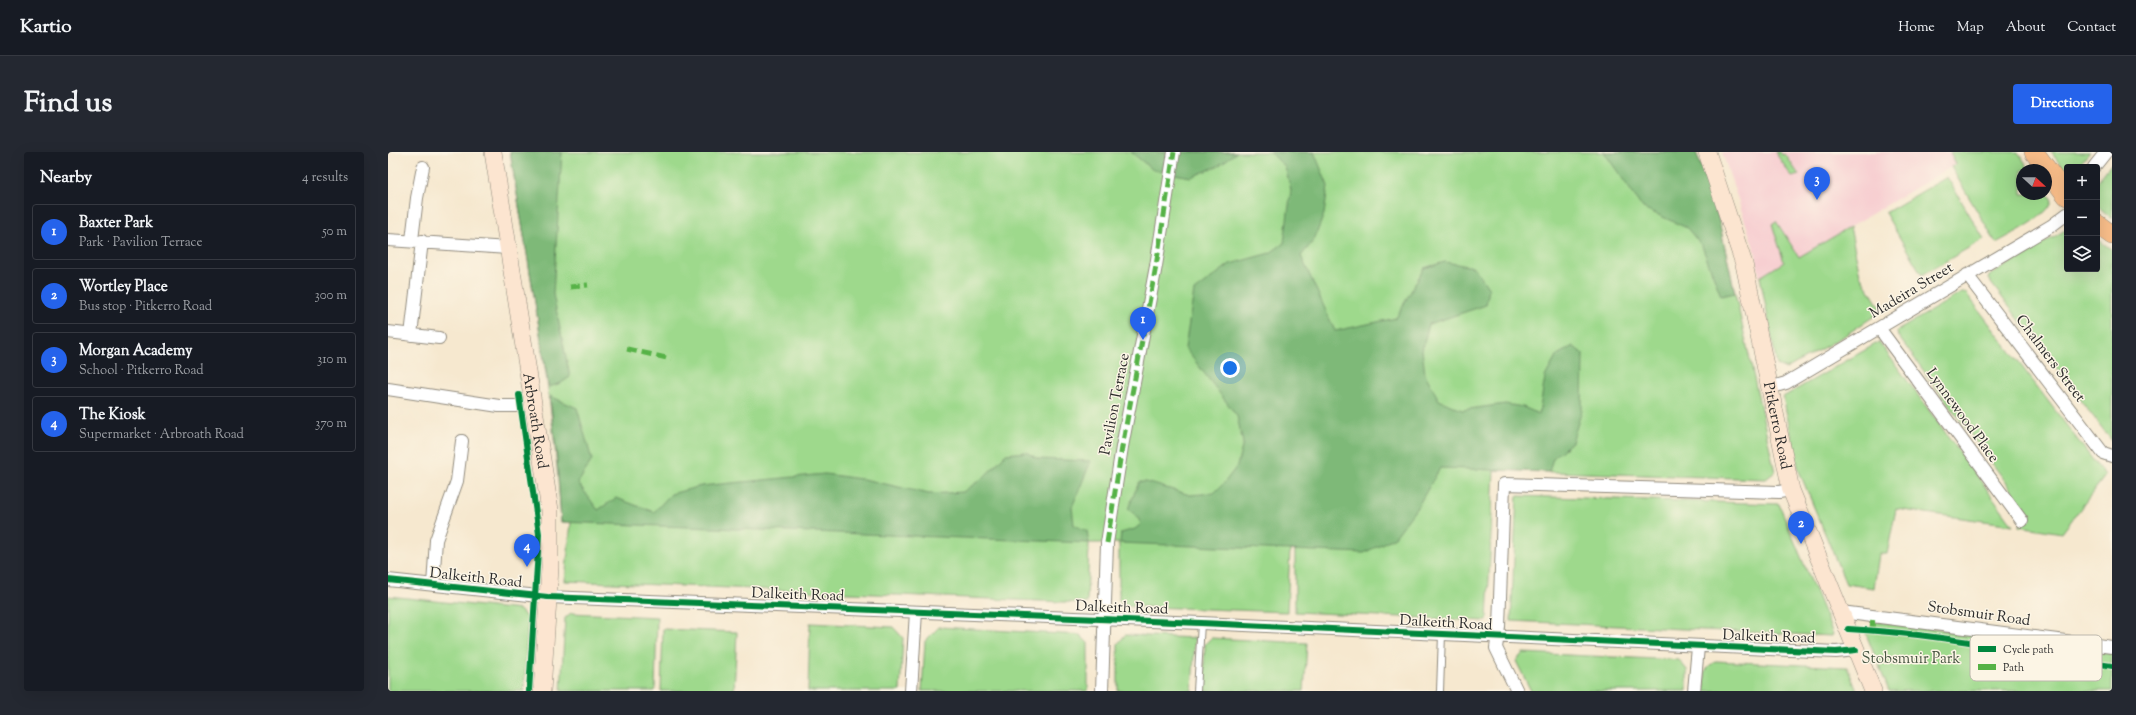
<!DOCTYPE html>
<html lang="en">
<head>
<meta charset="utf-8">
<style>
	body { margin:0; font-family:"Sorts Mill Goudy",serif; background:#242831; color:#f1f3f6 }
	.controls { position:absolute; right:12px; top:12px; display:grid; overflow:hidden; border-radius:4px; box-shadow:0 4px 16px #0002 }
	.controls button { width:36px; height:36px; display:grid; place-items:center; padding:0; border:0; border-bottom:1px solid #363941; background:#171b24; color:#f1f3f6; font:20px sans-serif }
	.compass { position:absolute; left:1628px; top:12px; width:36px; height:36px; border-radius:50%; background:#171b24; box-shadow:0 4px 16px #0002; rotate:111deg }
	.you { position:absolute; left:842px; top:216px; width:14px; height:14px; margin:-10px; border:3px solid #fff; border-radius:50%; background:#1a73e8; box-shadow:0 0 0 6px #1a73e833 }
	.badge { display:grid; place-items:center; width:26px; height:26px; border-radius:50%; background:#2563eb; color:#fff; font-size:13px; font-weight:700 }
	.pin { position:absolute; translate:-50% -33px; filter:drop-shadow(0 1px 2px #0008) }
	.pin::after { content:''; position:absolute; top:21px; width:14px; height:12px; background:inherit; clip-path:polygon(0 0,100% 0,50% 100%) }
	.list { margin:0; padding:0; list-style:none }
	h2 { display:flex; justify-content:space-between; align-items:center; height:52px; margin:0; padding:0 16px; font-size:17px }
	h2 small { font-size:13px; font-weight:400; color:#9ea1a6 }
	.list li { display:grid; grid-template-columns:26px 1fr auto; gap:12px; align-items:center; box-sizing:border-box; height:56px; margin:0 8px 8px; padding:0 8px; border:1px solid #363941; border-radius:4px }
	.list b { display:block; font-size:15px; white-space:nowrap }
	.list p { margin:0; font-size:13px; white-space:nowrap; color:#9ea1a6 }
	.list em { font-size:13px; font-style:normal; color:#9ea1a6 }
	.icon { flex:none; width:22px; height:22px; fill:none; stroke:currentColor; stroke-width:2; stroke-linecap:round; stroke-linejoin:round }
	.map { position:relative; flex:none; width:1724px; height:539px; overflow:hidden; border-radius:4px }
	header { display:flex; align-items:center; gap:24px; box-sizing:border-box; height:56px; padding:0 20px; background:#171b24; border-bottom:1px solid #363941 }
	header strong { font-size:19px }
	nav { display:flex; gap:22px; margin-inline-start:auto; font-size:14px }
	.intro { display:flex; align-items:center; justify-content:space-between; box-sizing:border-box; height:96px; padding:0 24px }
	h1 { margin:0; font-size:28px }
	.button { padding:10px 18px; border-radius:4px; background:#2563eb; color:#fff; font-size:14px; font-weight:700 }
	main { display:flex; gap:24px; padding:0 24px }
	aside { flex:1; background:#171b24; border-radius:4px; box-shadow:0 4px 16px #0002 }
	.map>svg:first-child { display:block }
</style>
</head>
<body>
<header>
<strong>Kartio</strong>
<nav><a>Home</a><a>Map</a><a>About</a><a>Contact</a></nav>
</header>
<div class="intro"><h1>Find us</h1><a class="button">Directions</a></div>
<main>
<aside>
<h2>Nearby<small>4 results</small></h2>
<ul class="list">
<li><span class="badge">1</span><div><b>Baxter Park</b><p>Park · Pavilion Terrace</p></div><em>50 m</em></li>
<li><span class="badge">2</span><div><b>Wortley Place</b><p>Bus stop · Pitkerro Road</p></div><em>300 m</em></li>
<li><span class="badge">3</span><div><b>Morgan Academy</b><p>School · Pitkerro Road</p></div><em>310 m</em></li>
<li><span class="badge">4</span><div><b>The Kiosk</b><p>Supermarket · Arbroath Road</p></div><em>370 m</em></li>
</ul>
</aside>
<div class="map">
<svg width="1724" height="539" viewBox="0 0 1724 539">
	<rect width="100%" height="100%" fill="#fcf5e5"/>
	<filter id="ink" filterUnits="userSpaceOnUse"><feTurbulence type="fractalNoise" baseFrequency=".025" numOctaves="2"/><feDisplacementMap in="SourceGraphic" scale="8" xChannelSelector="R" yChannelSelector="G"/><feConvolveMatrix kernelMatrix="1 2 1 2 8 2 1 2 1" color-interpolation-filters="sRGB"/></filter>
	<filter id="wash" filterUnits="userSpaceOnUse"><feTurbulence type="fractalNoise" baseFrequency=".012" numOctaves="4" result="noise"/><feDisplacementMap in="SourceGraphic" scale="16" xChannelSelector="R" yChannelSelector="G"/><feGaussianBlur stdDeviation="0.9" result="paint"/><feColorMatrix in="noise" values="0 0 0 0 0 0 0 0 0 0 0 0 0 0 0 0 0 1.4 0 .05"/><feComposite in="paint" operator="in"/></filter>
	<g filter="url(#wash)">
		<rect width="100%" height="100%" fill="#f6e8cf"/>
		<!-- built -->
		<path fill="#f7cfd1" d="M1334 0H1562L1568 12 1372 128 1367 99Z"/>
		<!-- green -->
		<path fill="#9ed98c" stroke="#64825c" d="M122 0H1308L1330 65 1387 320 1378 327 1106 318 1099 469 907 460V398H902L899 460 736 454 731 449V391H701L699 451 177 429 183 370H173C166 245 142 123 122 0Z
			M1387 0H1392L1394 3 1397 2 1411 23 1404 25Z
			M1562 0H1630L1642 18H1634V42H1658V40L1664 48C1662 64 1622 83 1608 91L1563 15 1568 12Z
			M1663 0H1702L1689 15H1679V17L1675 16Z
			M1724 11V66L1709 54V30Z
			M1559 25 1596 87 1534 123 1497 61Z
			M1388 69 1411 105 1462 75 1472 123 1494 159 1456 184 1398 217 1389 213 1372 125 1396 110 1384 72Z
			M1679 77V117H1709V87L1724 98V289L1600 127 1601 124Z
			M1573 141H1578L1717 324 1674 381 1631 374 1643 364 1510 184 1509 179Z
			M1491 190 1625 373 1508 357 1499 402H1491L1486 436 1458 432 1411 319 1395 245Z
			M1129 344 1391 352 1445 482 1444 484 1123 469Z
			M0 444 132 458 140 467 136 539H0Z
			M183 461 269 465 267 539H173L177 466Z
			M1488 469 1724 500V539H1501L1478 482Z
			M422 471 505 475 515 486 512 539H420Z
			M551 475 692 483 700 491V539H534L537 489Z
			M275 477 349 480 346 539H273Z
			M737 483 807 486 804 539H730V492Z
			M823 486 919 491 916 539H815L817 492Z
			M1135 501 1291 508 1299 518V539H1143L1128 509Z
			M1327 509 1459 515 1469 539H1317V519Z"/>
		<!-- forest -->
		<path fill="#7eb978" stroke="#547252" d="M122 0H174L165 142 182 225 173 231 161 235Z
			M743 0H849L830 14 803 25 765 18Z
			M882 0H926L940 34 936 62 926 88 913 104 947 179 1008 166 1036 116 1057 110 1086 115 1101 137 1098 153 1041 172 1034 198 1037 222 1051 248 1074 258 1117 252 1135 255 1151 262 1157 225 1169 203 1185 194 1195 202 1194 258 1184 290 1165 306 1161 320 1052 316 1030 354 1007 385 976 401 732 391 733 381 747 377 753 372 749 364 740 357 751 330H758L802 343 826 341 837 330 849 314 855 291 849 264 797 196 806 139 842 112 882 101 896 91 903 38 897 15Z
			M1216 0H1308L1330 65 1347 141 1333 144 1314 94 1299 76 1255 56Z
			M162 244 189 256 204 308 190 331 210 358 228 346 266 360 283 342 313 334 437 322 480 328 541 342 575 340 596 325 618 302 638 300 650 307 703 309 684 355 686 373 699 379 701 391 173 370 169 306Z"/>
	</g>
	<g filter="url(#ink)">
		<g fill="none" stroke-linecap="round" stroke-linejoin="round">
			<!-- lane casing -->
			<g stroke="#908a7d" stroke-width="8">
				<path id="lane" d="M809 539 813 471
					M1052 539 1054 482"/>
			</g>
			<!-- street casing -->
			<g stroke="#908a7d" stroke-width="14">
				<path id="street" d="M1706 15 1718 0
					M0 88 120 96
					M24 88 29 46 35 15
					M1579 123 1715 301 1724 304
					M1491 176 1634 369
					M0 180 51 186
					M23 183 34 89
					M1381 236 1398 231 1663 74 1679 62
					M0 237 111 254H128
					M0 428 160 445 813 471 1448 500 1468 498
					M45 433 48 388 69 329 74 289
					M1453 460 1724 495
					M523 539 528 460
					M714 539 719 391 734 295 768 114 786 0
					M1129 539 1108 496 1111 475 1116 332 1391 340 1403 338
					M1306 539 1310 495"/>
			</g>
			<!-- secondary casing -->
			<g stroke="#908a7d" stroke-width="18">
				<g id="secondary">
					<path id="s1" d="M105 0 162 358V416L154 539"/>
					<path id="s2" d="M1319 0 1356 112 1403 338 1485 539"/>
				</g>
			</g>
			<!-- primary casing -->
			<g stroke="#908a7d" stroke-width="20">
				<path id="primary" d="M1646 0 1679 44
					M1709 72 1724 83"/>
			</g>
			<!-- lane -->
			<use href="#lane" stroke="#fff" stroke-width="6"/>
			<!-- street -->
			<use href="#street" stroke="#fff" stroke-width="12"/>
			<!-- secondary -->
			<use href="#secondary" stroke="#fce5d0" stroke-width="17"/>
			<!-- primary -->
			<use href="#primary" stroke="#f8bd89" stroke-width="19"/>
			<!-- quiet -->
			<path stroke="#56b246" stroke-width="5" stroke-dasharray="10 5" stroke-linecap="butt" d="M182 135 200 133
				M239 197 283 207
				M719 391 734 295 768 114 786 0
				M1484 478 1485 463"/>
			<!-- cycleway casing -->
			<g stroke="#fcf5e5" stroke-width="8">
				<path id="cycleway" d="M131 243 151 382 141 539
					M0 428 160 445 813 471 1448 500 1468 498
					M1460 477C1548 481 1637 500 1724 514"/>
			</g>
			<!-- cycleway -->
			<use href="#cycleway" stroke="#00873e" stroke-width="6"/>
		</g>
	</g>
	<g text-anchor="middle" stroke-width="3" stroke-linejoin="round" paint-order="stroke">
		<!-- street labels -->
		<g font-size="15" fill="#2b2b2b" stroke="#fcf5e5">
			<text transform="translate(1523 138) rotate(-31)" y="5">Madeira Street</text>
			<text transform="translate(1663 206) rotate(53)" y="5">Chalmers Street</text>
			<text transform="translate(726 252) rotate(-79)" y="5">Pavilion Terrace</text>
			<text transform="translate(1575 263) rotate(54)" y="5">Lynnewood Place</text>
			<text dy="5" stroke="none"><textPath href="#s1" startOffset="272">Arbroath Road</textPath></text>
			<text dy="5" stroke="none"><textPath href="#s2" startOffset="283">Pitkerro Road</textPath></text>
			<text transform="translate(88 425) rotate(6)" y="5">Dalkeith Road</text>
			<text transform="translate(410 442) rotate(2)" y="5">Dalkeith Road</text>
			<text transform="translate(734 455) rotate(2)" y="5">Dalkeith Road</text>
			<text transform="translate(1591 461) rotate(8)" y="5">Stobsmuir Road</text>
			<text transform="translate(1058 470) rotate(3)" y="5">Dalkeith Road</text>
			<text transform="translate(1381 484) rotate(2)" y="5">Dalkeith Road</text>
		</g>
		<!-- park labels -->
		<g font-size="15" fill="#485643" stroke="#fcf5e5">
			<text x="1523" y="511">Stobsmuir Park</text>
		</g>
	</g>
	<!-- legend -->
	<rect x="1582" y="483" width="132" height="46" rx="6" fill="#fcf5e5" stroke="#bdb8ad" stroke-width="1"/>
	<rect x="1590" y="494" width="18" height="6" fill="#00873e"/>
	<rect x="1590" y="512" width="18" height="6" fill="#56b246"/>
	<g font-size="11" fill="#2b2b2b">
		<text x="1615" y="501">Cycle path</text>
		<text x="1615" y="519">Path</text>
	</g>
</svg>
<div class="controls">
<button>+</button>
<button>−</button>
<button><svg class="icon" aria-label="layers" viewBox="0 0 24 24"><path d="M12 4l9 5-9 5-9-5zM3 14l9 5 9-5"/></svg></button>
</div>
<svg class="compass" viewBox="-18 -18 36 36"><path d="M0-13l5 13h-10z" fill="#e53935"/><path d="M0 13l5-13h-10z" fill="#9ea1a6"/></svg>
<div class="you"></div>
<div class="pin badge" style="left:755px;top:188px">1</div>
<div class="pin badge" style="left:1413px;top:392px">2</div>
<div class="pin badge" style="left:1429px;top:48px">3</div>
<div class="pin badge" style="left:139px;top:415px">4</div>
</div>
</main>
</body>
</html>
